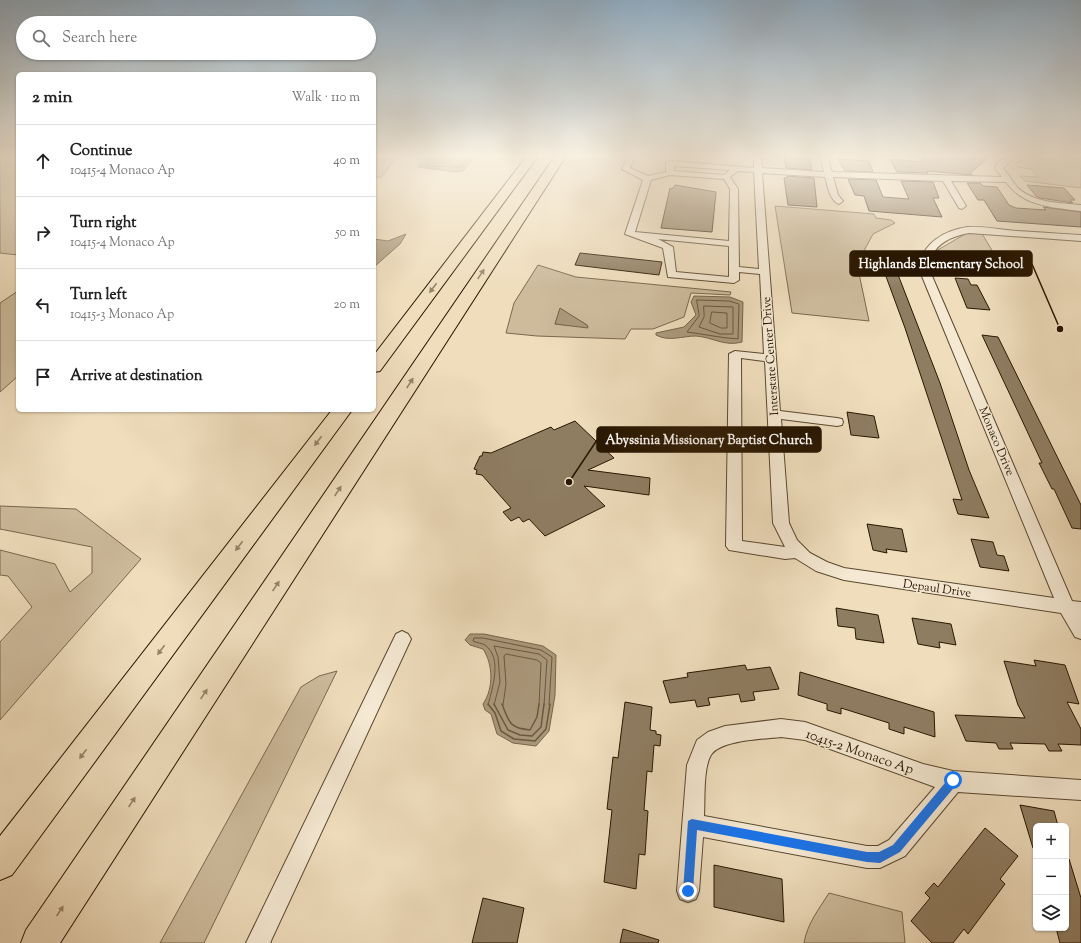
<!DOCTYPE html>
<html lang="en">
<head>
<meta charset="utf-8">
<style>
	body { margin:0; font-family:"Sorts Mill Goudy",serif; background:#f2f2f2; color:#222 }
	.controls { position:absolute; right:12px; bottom:12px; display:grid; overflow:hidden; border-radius:6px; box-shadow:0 1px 3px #0004 }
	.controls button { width:36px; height:36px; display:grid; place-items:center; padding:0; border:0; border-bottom:1px solid #e0e0e0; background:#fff; color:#222; font:20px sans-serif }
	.stop { position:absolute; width:12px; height:12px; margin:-9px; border:3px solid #1a73e8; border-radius:50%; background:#fff }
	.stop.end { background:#1a73e8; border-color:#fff; box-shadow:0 1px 4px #0008 }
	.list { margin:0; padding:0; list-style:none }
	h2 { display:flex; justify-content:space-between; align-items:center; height:52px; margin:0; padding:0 16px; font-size:17px }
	h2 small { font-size:13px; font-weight:400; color:#767676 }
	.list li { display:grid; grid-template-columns:26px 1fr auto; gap:12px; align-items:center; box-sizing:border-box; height:72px; padding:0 16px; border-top:1px solid #e0e0e0 }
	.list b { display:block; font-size:15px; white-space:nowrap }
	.list p { margin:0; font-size:13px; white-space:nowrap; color:#767676 }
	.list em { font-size:13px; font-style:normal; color:#767676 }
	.icon { flex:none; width:22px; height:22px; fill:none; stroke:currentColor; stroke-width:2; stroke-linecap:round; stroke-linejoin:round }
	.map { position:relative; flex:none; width:1081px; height:943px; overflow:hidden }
	.search { position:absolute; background:#fff; box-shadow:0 1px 3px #0004; left:16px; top:16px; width:360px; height:44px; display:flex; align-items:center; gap:10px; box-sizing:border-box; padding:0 14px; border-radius:22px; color:#767676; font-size:15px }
	.panel { position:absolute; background:#fff; box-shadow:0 1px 3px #0004; left:16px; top:72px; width:360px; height:340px; border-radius:6px }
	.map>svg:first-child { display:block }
</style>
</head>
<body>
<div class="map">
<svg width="1081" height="943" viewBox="0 0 1081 943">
	<rect width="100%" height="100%" fill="#efddbc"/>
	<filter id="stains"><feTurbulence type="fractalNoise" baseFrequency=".005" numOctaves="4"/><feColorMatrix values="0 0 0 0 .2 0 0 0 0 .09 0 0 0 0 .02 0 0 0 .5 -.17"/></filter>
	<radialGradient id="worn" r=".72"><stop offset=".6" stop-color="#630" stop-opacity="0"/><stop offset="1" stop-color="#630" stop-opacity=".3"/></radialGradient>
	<!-- green -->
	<path fill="#cdbb9c" stroke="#7a684e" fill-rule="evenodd" d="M0 156H18V255L0 253Z
		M374 156H398L381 177H374Z
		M1027 156H1065L1081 158V188L1025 181 1020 176 1038 177 1031 169 1018 167 1015 164Z
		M775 206 874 214 876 218 891 220 895 223 873 234 857 264 869 321 792 313Z
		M981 232 996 257 936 251 967 233Z
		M538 265 576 277 731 292 730 295 691 293 684 317 653 329H631L625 339 537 336 506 333 514 303ZM560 309 587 325 588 327 555 324Z
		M18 291V376L0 392V303Z
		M0 506 76 509 141 559 0 720V642L32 607 8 576 0 575V550L55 564 70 592 92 573V547L0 529Z
		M337 671 204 943H160L301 687 319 676Z
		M829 893 902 912 905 943H804C807 924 819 909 829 893Z"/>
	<!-- water -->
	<path fill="#ab997c" stroke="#77654a" d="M428 156H476L463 171 456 172 418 167Z
		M406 234 400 244 374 267V239L388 241Z
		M694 296 730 297 743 302 742 342C725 347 712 337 696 336 682 336 669 342 656 335V333L684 327 696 315 691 302Z
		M560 308 587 325 588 328 555 324Z
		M470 634H484L543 646 556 655 555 695 549 731 536 746 513 743 497 734 491 714 485 710 483 704C494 688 493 664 483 649L470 645 465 640Z"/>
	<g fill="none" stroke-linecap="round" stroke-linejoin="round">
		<!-- shore-far1 -->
		<path stroke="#6a583e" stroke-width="1" d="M430 156 426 163 427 166 461 167 471 156
			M697 300 729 301 739 304 738 339C721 338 704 334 687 332L699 316Z
			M704 306 733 307V334H720L699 327 704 317Z
			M712 312 727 313V328H721L710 323Z
			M488 705C492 689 503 658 485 645 482 643 477 643 473 641L474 638H483L541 650 552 657 549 705
			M494 705 500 682 498 657 494 646 539 654 547 660 544 705
			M503 705 506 684 504 656 506 654 537 660 541 663 539 705"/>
		<!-- shore -->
		<path stroke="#6a583e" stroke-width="1.5" d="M488 704 495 713 501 731 514 739 535 741 546 729 550 704
			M494 704 508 730 520 735 532 736 541 727 544 704
			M502 704C509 722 509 728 530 730L537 717 539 704"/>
	</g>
	<!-- building -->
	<path fill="#8f7d62" stroke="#281600" d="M784 156H809L812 170 786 168Z
		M923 156H991L970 173 972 175 927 171 928 173 897 172 890 159 922 162Z
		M838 159 869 161 873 172 845 171Z
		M787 176 814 178 817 207 788 205 784 178H787Z
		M848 179 876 180 883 197 909 199 901 181 933 182 939 198H933L942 217 869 211 864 196 855 195Z
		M967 183H980L983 186 997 187 1009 205 1016 208 1046 210 1043 207 1081 212V227L997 221 984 200H978Z
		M675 185 716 192 712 232 661 228 670 188 672 189Z
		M1027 185 1064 188 1075 200H1070L1073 203 1040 198 1036 196Z
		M580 253 662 262 659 275 575 265Z
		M884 271 897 272 940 383 969 470 989 518 958 514 953 499 962 500 905 328Z
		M955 278 968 279 971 285H977L990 310 967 308Z
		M982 335 998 337 1081 505V529L1072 528 1054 489H1052L1039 463H1042Z
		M847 412 874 416 879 438 851 435Z
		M575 421 614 458 588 470 650 478 649 495 584 486 605 506 545 536 529 519 523 522 519 517 511 521 503 512 511 508 482 475 476 474 477 470 474 469 480 456H482L483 452 491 453 551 427 554 430Z
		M867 524 902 529 907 552 886 549 887 553 873 550Z
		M971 539 993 542 997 555 1004 556 1009 571 980 567Z
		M836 608 878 615 884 643 856 639 855 628 838 626Z
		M912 618 951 624 956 645 939 642 940 648 918 644Z
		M1034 660 1065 665 1079 704 1067 702 1081 729V745L1058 744 1062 751H1049L1045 744 1010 743 1013 749H999L996 743 966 741 955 715 1025 718 1018 705 1004 661 1036 666Z
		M745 665 747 670 770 667 779 689 753 692 755 700 741 702 739 694 708 698 710 705 697 707 695 700 670 703 663 681 688 677 687 673Z
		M800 672 934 712 935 737 904 727V734L889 729V723L841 708V714L827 710V704L798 695Z
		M625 702 652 707 650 730 656 731V734L661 735 660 746 654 745 652 772 647 771 644 810 648 811 645 855 639 854 636 889 604 882 612 810 607 809 613 757 618 758Z
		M1020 805 1054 811 1058 826H1036V847L1033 848Z
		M985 828 1018 856 1000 879 1005 884 968 934 964 929 953 943H932L911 921 930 898 925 893 934 883 938 887Z
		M1066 859H1069L1081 898V943H1060L1056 928H1066Z
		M714 865 782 879 784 922 714 907Z
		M483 898 524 908 517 943H472Z
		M623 929 659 940 658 943H620Z"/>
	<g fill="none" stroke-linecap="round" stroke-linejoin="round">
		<!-- minor casing -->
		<g stroke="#5a482f" stroke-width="2">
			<path id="minor" d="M628 156H635L630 168 648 176 666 172V163L670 161 754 168V156H761L762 168 824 172 820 156H827L832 172 1002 177 995 168C999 159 1008 156 1016 156L1003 168C1008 174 1013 182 1018 188 1034 203 1061 203 1081 205V211C1053 207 1024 207 1006 182L951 181 966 206 962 209 959 208 943 181 833 177 838 195 843 201 839 204C829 200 828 186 825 177L762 173 780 411 837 418 842 419 843 422 842 425 837 426 781 419 789 523 797 540 810 553 827 562 844 568 1054 598 919 269C921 244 944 230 968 227 984 226 1001 230 1017 231 1038 232 1060 234 1081 235V241L969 233C948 237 930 246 929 269L1072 601 1081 602V639L1075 637 1061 613 844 580 816 571 795 558 785 559 729 550 726 546 729 354 735 351 764 354 760 274 739 272V280L734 283 668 277 663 248 625 234 643 180 622 169ZM674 166 730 170 724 175 674 171ZM738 171 754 172 759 269 739 267 738 189 730 177ZM670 175 724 179 730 189 729 241 635 232 651 180ZM658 239 729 246V277L676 272 673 247ZM741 358 765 361 773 523 785 547 742 541Z
				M402 631 408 634 411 639 270 943H246L396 634Z
				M781 719 805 722 923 764 953 771 1081 780V800L958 792 905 856 880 868H867L703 837 699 891 696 899 688 902 680 899 677 891 687 765 697 740 708 732 725 726ZM781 737 805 740 935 787 889 840 878 846H867L704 816C705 799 703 768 711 755 720 740 764 739 781 737Z"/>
		</g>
		<!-- highway casing -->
		<g stroke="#281600" stroke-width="2">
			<path id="highway" d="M527 156H538L380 371 374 372V355Z
				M555 156H566L60 943H21L26 930Z
				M332 410H352L12 875 0 880V836Z"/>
		</g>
		<!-- minor -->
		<use href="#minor" fill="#f5e9d3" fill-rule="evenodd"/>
		<!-- highway -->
		<use href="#highway" fill="#efddbc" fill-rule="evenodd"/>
	</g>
	<!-- one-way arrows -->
	<defs><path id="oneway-solid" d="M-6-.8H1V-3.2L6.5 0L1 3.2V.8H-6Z"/></defs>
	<g fill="#958367">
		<use href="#oneway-solid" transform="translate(481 274) rotate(-57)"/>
		<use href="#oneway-solid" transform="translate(433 288) rotate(127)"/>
		<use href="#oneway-solid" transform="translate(410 383) rotate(-57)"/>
		<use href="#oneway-solid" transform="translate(318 441) rotate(127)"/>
		<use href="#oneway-solid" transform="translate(338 491) rotate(-57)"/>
		<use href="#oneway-solid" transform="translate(239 546) rotate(127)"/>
		<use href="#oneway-solid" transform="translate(276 586) rotate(-56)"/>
		<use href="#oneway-solid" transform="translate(161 650) rotate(127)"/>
		<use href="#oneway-solid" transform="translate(204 694) rotate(-56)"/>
		<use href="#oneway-solid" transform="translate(83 754) rotate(127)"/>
		<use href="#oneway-solid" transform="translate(132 802) rotate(-56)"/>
		<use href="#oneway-solid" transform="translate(60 911) rotate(-56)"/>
	</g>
	<!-- sky -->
	<linearGradient id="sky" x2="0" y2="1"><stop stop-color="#8fa9bd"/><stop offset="0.54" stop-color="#f8f0e1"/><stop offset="1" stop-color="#f8f0e1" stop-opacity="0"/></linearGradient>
	<rect width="1081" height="288" fill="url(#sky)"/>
	<!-- route -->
	<path fill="#1a73e8" d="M953 776 957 777V784L900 852 880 863 867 862 697 830 693 891 692 895 688 897 684 895 683 891 688 821 692 819 867 852H879L893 845 950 777Z"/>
	<g text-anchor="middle" stroke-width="3" stroke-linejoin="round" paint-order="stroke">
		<!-- street labels -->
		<g font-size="12" fill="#281600" stroke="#f5e9d3">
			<text transform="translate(770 356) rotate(-94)" y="4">Interstate Center Drive</text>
			<text transform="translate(997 441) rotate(67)" y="4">Monaco Drive</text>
			<text transform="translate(937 588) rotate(8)" y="4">Depaul Drive</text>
		</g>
		<!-- near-street labels -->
		<g font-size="14" fill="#281600" stroke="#f5e9d3">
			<text transform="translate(860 751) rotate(19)" y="5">10415-2 Monaco Ap</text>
		</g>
	</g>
	<!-- callouts -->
	<path fill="none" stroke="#281600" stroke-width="1.5" d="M1060 329L1032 264M569 482L597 440"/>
	<g fill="#281600" stroke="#f5e9d3" stroke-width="1.5">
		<circle cx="1060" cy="329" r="4"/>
		<circle cx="569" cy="482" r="4"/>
	</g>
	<g fill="#281600" stroke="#281600" stroke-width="1.5">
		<rect x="850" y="251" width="182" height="25" rx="4"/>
		<rect x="597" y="427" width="224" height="25" rx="4"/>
	</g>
	<g font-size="13" text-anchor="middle" font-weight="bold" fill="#fff">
		<text x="941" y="268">Highlands Elementary School</text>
		<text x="709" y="444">Abyssinia Missionary Baptist Church</text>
	</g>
	<rect width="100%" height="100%" filter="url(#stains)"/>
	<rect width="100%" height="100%" fill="url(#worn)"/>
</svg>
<div class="controls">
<button>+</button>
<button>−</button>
<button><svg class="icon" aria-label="layers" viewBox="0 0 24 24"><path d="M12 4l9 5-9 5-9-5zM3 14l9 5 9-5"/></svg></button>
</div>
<div class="stop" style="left:953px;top:780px"></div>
<div class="stop end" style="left:688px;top:891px"></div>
<div class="search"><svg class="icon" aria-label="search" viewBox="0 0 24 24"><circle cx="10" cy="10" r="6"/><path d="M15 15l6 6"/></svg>Search here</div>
<section class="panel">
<h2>2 min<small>Walk · 110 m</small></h2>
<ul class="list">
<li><svg class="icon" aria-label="ahead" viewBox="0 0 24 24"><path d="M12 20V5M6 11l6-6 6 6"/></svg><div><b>Continue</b><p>10415-4 Monaco Ap</p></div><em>40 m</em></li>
<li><svg class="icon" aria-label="right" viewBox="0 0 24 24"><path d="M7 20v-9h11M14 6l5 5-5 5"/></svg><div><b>Turn right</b><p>10415-4 Monaco Ap</p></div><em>50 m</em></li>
<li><svg class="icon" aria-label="left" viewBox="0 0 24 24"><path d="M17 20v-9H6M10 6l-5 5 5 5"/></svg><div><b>Turn left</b><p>10415-3 Monaco Ap</p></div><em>20 m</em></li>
<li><svg class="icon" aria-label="arrive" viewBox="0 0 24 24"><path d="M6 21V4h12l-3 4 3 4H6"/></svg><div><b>Arrive at destination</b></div></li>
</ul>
</section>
</div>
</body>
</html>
